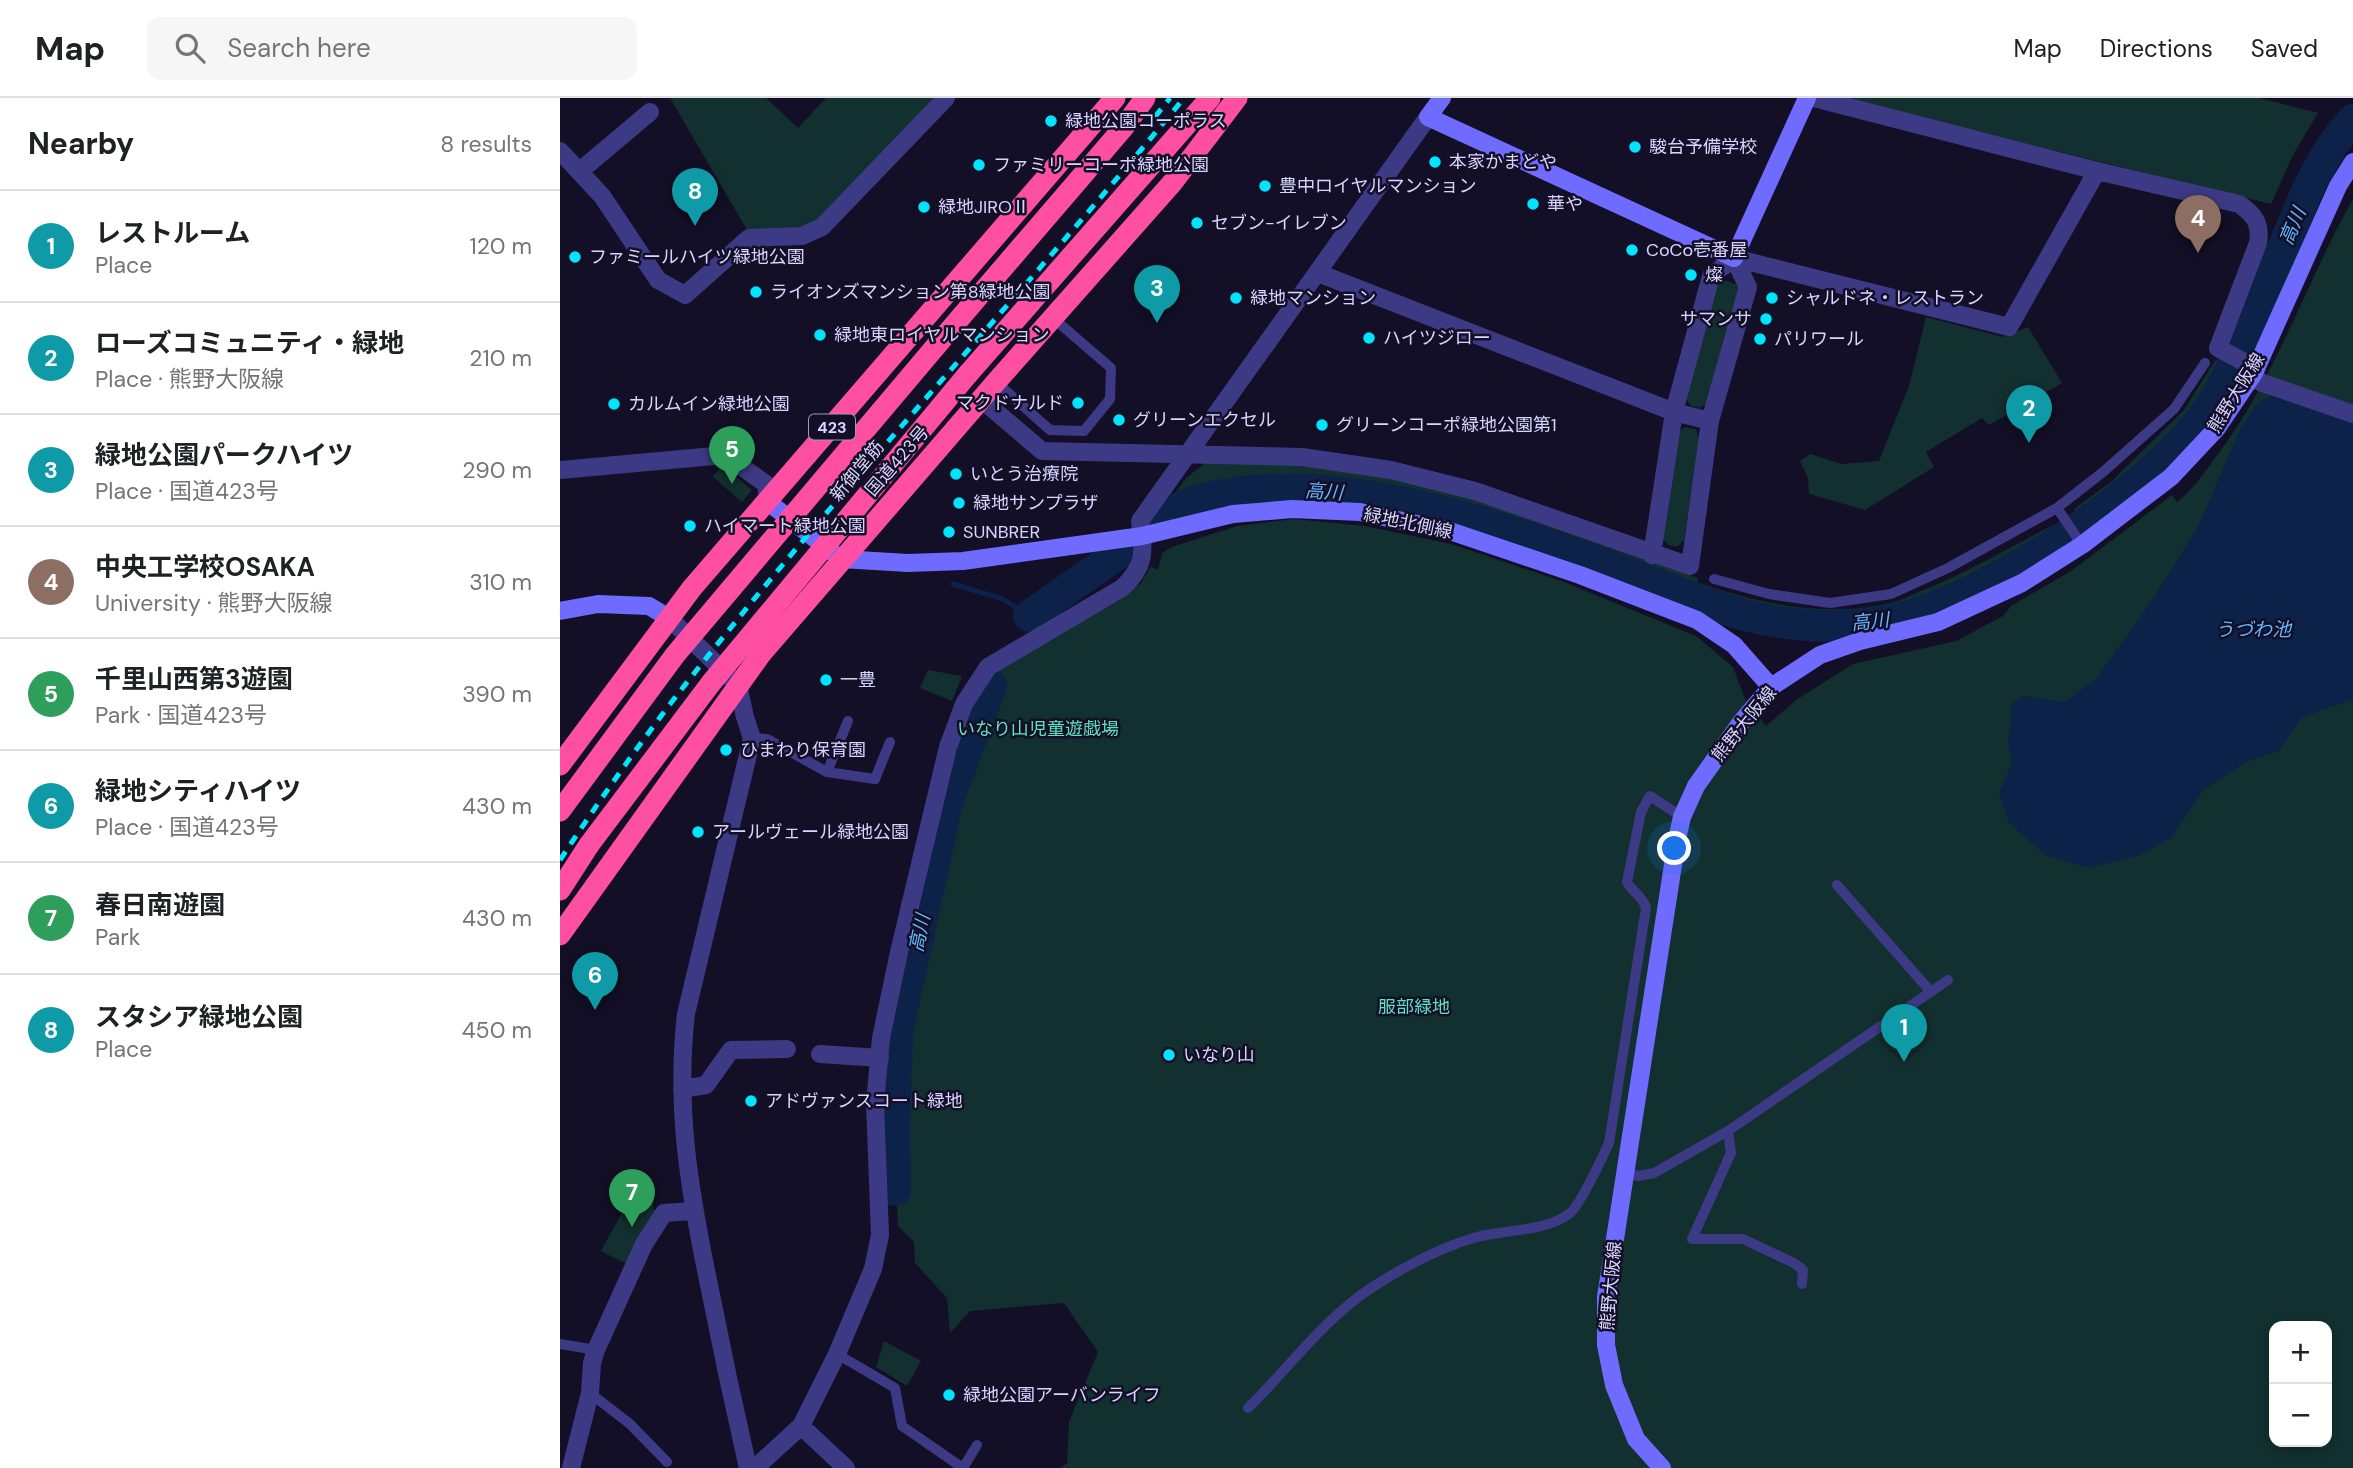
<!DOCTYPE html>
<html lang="en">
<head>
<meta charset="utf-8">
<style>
	body { margin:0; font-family:"DM Sans","Noto Sans JP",sans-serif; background:#f6f6f6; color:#202124 }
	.controls { position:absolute; right:21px; bottom:21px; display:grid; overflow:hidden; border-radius:14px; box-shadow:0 4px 10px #0003 }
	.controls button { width:63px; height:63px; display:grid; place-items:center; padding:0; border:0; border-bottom:2px solid #e0e0e0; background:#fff; color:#202124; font:35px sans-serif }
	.you { position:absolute; left:1115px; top:751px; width:24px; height:24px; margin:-18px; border:5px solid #fff; border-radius:50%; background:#1a73e8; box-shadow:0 0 0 10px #1a73e833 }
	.badge { display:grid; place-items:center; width:46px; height:46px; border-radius:50%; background:#ea580c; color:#fff; font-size:23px; font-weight:700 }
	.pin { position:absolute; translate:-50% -58px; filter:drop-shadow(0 2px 4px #0008) }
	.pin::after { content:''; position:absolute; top:37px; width:24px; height:21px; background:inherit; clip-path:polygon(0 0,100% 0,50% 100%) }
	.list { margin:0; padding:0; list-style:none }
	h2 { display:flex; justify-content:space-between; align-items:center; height:91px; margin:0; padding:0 28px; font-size:30px }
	h2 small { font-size:23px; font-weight:400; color:#757577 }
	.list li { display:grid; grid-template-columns:46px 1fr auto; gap:21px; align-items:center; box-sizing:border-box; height:112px; padding:0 28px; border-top:2px solid #e0e0e0 }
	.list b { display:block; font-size:26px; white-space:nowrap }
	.list p { margin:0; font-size:23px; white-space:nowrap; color:#757577 }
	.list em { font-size:23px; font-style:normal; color:#757577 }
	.icon { flex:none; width:38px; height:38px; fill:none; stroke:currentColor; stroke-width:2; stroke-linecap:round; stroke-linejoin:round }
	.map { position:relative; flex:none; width:1793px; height:1370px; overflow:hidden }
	header { display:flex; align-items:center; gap:42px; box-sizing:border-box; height:98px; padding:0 35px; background:#fff; border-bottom:2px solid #e0e0e0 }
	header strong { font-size:33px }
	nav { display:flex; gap:38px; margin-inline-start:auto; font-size:24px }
	.search { width:490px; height:63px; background:#f6f6f6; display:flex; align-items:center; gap:18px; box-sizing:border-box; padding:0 24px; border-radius:14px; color:#757577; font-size:26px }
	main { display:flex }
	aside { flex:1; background:#fff }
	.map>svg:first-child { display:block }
</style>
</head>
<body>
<header>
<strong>Map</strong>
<div class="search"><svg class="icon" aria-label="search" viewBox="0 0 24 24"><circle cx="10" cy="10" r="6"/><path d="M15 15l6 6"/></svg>Search here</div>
<nav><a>Map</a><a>Directions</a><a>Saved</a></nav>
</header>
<main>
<aside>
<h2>Nearby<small>8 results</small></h2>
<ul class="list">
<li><span class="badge" style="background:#0f9aa8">1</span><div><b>レストルーム</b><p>Place</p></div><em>120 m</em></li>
<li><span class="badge" style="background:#0f9aa8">2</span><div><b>ローズコミュニティ・緑地</b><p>Place · 熊野大阪線</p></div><em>210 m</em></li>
<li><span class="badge" style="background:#0f9aa8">3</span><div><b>緑地公園パークハイツ</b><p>Place · 国道423号</p></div><em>290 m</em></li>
<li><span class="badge" style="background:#8d6e63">4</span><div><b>中央工学校OSAKA</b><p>University · 熊野大阪線</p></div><em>310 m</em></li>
<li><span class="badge" style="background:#2e9e5b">5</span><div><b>千里山西第3遊園</b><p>Park · 国道423号</p></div><em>390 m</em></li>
<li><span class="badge" style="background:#0f9aa8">6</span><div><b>緑地シティハイツ</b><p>Place · 国道423号</p></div><em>430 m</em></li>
<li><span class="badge" style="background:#2e9e5b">7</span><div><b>春日南遊園</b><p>Park</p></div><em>430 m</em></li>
<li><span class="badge" style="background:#0f9aa8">8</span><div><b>スタシア緑地公園</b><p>Place</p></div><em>450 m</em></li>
</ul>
</aside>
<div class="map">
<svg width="1793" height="1370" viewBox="0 0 1793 1370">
	<rect width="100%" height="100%" fill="#130f26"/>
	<!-- green -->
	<path fill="#12302f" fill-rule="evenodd" d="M110 0H206L238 30 266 0H374L260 122 241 129 187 132Z
		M1282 0H1699L1758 15 1733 57 1711 106Z
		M1793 101V1370H501L507 1365 509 1324 538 1254 504 1205 410 1213 390 1235 387 1200 355 1165 354 1144 338 1128 329 940 401 641 413 605 434 573 560 502 581 485 591 468 598 472 602 455 612 449 677 428 734 421 805 428 891 446 1004 484 1136 538 1173 569 1185 601 1206 628 1236 602 1293 566 1396 543 1443 518 1451 508 1511 473 1612 397 1617 404C1633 392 1643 376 1655 360 1715 282 1745 186 1793 101ZM1714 1228H1767V1344H1714Z
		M1159 180 1180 188 1148 304 1140 310 1131 308 1126 301Z
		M1366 219 1443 239 1468 229 1502 285 1429 327 1422 320 1366 354 1374 369 1305 412 1249 396 1248 380 1240 363 1250 356 1282 366 1319 363 1349 288Z
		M1656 261 1667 267C1658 283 1649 302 1637 318 1606 360 1562 392 1520 421L1514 411 1552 383 1624 312Z
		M1125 329 1136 331 1139 341 1124 442 1117 449 1108 447 1102 439 1117 335Z
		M645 365 741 366 830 378 910 399 1138 480 1137 484C1198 506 1266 520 1331 505 1343 502 1355 495 1366 491 1410 473 1452 448 1495 426L1500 435C1446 468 1394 506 1330 518 1234 536 1157 503 1070 470 933 419 759 351 614 406L612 400 626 380Z
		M162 367 192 392 182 404 153 379Z
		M368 572 402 578 392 603 360 590Z
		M82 1078 94 1092 93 1110 97 1116 69 1167 41 1153Z
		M324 1243 361 1263 347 1288 316 1269Z"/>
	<!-- water -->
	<path fill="#0c2248" d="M1712 297 1793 324V601L1741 620 1719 653 1686 664 1643 692 1612 739 1580 757 1529 770 1487 758 1450 726 1439 696 1452 664 1448 644 1452 605 1463 598 1505 604 1536 581 1595 498 1639 427 1681 329 1698 305Z"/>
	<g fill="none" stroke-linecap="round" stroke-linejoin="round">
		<!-- stream -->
		<path stroke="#0c2248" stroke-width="5" d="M393 486 443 501 469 518"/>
		<!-- river -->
		<path stroke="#0c2248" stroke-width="32" d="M603 419C641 392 719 389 765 393 866 402 964 436 1058 471 1106 489 1153 511 1203 521 1243 530 1293 530 1334 522 1425 502 1587 394 1643 319 1667 287 1681 251 1696 214 1713 174 1730 133 1747 93 1760 67 1773 43 1793 22
			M469 518 562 453
			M335 1092 334 1031 337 934 387 704 431 587"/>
		<!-- lane -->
		<path stroke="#3d3a85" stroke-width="10" d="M436 284 490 332 524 333 550 301 551 270 493 220
			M1497 410 1522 447
			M1154 481 1209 496 1270 505 1331 496 1388 470 1497 410 1543 374 1614 311 1645 265
			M192 640 207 641 267 674 315 681 330 644
			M267 674 288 623
			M1277 787 1371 894
			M1168 1033 1171 1055 1132 1141H1183L1234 1165 1243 1172 1242 1186
			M1065 1075 1079 1078 1094 1075 1168 1033 1388 882
			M0 1246 36 1252
			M277 1256 335 1290 342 1328 403 1370 417 1347
			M30 1295 70 1326 107 1364
			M688 1310C729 1270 763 1222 811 1190 842 1170 881 1149 917 1139 943 1132 989 1133 1010 1115 1021 1106 1042 1060 1049 1045L1086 810C1083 798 1072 794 1067 784L1081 714 1090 698 1122 719"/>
		<!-- street -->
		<path stroke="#3d3a85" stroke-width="18" d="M1254 0 1537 73 1679 106C1695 117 1701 126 1698 145L1658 250 1686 265 1700 284 1793 316
			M0 53 42 98 98 182 125 197 189 140 242 138 262 129 386 0
			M20 73 90 14
			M1174 160 1449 229 1537 73
			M758 175 1114 314 1150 323
			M421 301 482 353 742 359 831 372 915 393 1130 468 1150 323 1188 189 1174 160
			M0 372 165 357 206 386 208 404
			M1092 457 1114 314 1151 178 1174 160
			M109 520 178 587 185 619 192 640 126 916C115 1010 130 1096 149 1187 161 1248 174 1309 188 1370
			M260 956 320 960
			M122 991 146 987 171 952 227 951
			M241 1328 286 1370
			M11 1370 30 1295 32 1265 36 1252 84 1146 104 1115 134 1113
			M195 1370 241 1328 277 1256 313 1171 320 1137 315 1005 321 940 339 854 388 649 404 606 428 569 562 490C586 468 584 454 580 423L868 19"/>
		<!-- secondary -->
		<path stroke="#6f6bff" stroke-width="18" d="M882 0 868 19 1174 160 1247 0
			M208 404 281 461 348 465 403 463 582 438 673 416 732 411 800 414 890 433 1020 477 1137 522 1174 547 1211 589
			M0 513 38 506 89 508 109 520
			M1102 1370 1076 1341 1054 1287 1046 1247V1199L1117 741 1122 719 1136 688 1182 623 1211 589 1260 557 1300 543 1378 524 1462 485 1522 447 1611 379 1657 330 1694 275 1778 88 1793 64"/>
		<!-- highway -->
		<path stroke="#ff4fa3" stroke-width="21" d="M376 248 564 29 585 0
			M408 276 650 0
			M0 667 132 490 555 0
			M0 792 29 747
			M0 837 201 556 436 284 613 84 677 0"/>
		<!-- rail -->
		<path stroke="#00e5ff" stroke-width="5" stroke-dasharray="10 9" stroke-linecap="butt" d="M595 19 610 0
			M0 762C43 697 88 633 136 573 292 376 465 194 624 0"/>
		<!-- highway-bridge -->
		<path stroke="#ff4fa3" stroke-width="21" d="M0 713 115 557 376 248
			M29 747 151 585 408 276"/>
	</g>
	<!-- markers -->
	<g fill="#00e5ff" stroke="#130f26" stroke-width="2.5">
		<circle cx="491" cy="23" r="7"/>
		<circle cx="1075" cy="49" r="7"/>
		<circle cx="875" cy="64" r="7"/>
		<circle cx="419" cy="67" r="7"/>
		<circle cx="705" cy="88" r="7"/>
		<circle cx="973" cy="106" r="7"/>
		<circle cx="364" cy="109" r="7"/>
		<circle cx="637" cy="125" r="7"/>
		<circle cx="1072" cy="152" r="7"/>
		<circle cx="15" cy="159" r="7"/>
		<circle cx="1131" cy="177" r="7"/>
		<circle cx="196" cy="194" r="7"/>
		<circle cx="676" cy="200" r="7"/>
		<circle cx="1212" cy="200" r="7"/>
		<circle cx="1206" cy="221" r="7"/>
		<circle cx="260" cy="237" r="7"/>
		<circle cx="809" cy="240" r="7"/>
		<circle cx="1200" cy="241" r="7"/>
		<circle cx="518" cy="305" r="7"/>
		<circle cx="54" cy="306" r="7"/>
		<circle cx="559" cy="322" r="7"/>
		<circle cx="762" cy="327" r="7"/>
		<circle cx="396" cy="376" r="7"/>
		<circle cx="399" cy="405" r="7"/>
		<circle cx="130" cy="428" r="7"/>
		<circle cx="389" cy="434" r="7"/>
		<circle cx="266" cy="582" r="7"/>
		<circle cx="166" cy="652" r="7"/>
		<circle cx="138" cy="734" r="7"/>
		<circle cx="609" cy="957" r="7"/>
		<circle cx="191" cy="1003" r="7"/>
		<circle cx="389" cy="1297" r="7"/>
	</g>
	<g text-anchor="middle" stroke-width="5" stroke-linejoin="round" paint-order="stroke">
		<!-- shield labels -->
		<rect fill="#130f26" stroke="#9e99be" stroke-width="2" x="249" y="316.5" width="46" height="25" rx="5"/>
		<g font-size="16" font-weight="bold" fill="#d9d4ff">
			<text x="272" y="335">423</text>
		</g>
		<!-- poi labels -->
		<g font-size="18" fill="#d9d4ff" stroke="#130f26" text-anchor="start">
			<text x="505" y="29">緑地公園コーポラス</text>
			<text x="1089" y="55">駿台予備学校</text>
			<text x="889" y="70">本家かまどや</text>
			<text x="433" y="73">ファミリーコーポ緑地公園</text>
			<text x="719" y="94">豊中ロイヤルマンション</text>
			<text x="987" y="112">華や</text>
			<text x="378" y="115">緑地JIROⅡ</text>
			<text x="651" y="131">セブン-イレブン</text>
			<text x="1086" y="158">CoCo壱番屋</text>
			<text x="29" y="165">ファミールハイツ緑地公園</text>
			<text x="1145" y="183">燦</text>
			<text x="210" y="200">ライオンズマンション第8緑地公園</text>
			<text x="690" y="206">緑地マンション</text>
			<text x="1226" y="206">シャルドネ・レストラン</text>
			<text x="1192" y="227" text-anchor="end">サマンサ</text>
			<text x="274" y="243">緑地東ロイヤルマンション</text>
			<text x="823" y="246">ハイツジロー</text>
			<text x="1214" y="247">パリワール</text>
			<text x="504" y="311" text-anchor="end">マクドナルド</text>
			<text x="68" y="312">カルムイン緑地公園</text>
			<text x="573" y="328">グリーンエクセル</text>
			<text x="776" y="333">グリーンコーポ緑地公園第1</text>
			<text x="410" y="382">いとう治療院</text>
			<text x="413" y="411">緑地サンプラザ</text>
			<text x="144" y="434">ハイマート緑地公園</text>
			<text x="403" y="440">SUNBRER</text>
			<text x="280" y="588">一豊</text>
			<text x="180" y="658">ひまわり保育園</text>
			<text x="152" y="740">アールヴェール緑地公園</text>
			<text x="623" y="963">いなり山</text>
			<text x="205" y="1009">アドヴァンスコート緑地</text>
			<text x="403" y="1303">緑地公園アーバンライフ</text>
		</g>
		<!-- street labels -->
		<g font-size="18" fill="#d9d4ff" stroke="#130f26">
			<text transform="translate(1676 295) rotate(-58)" y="6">熊野大阪線</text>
			<text transform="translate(337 363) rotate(-49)" y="6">国道423号</text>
			<text transform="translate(297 373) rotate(-50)" y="6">新御堂筋</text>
			<text transform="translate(848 425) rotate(12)" y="6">緑地北側線</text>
			<text transform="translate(1184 626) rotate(-51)" y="6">熊野大阪線</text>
			<text transform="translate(1051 1188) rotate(-85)" y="6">熊野大阪線</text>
		</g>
		<!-- park labels -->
		<g font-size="18" fill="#5fe0c0" stroke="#130f26">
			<text x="478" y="637">いなり山児童遊戯場</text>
			<text x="854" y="915">服部緑地</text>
		</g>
		<!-- water labels -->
		<g font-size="19" font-style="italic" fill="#62b6ff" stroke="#130f26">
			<text transform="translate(1732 128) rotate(-67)" y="7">高川</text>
			<text transform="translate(764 393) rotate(4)" y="7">高川</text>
			<text transform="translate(1310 523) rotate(-6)" y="7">高川</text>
			<text x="1693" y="538">うづわ池</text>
			<text transform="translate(359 835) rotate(-78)" y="7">高川</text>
		</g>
	</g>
</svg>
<div class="controls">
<button>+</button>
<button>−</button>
</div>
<div class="you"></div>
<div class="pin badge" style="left:1344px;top:964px;background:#0f9aa8">1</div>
<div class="pin badge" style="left:1469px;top:345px;background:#0f9aa8">2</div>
<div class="pin badge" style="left:597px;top:225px;background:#0f9aa8">3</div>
<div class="pin badge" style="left:1638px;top:155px;background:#8d6e63">4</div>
<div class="pin badge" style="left:172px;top:386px;background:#2e9e5b">5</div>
<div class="pin badge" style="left:35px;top:912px;background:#0f9aa8">6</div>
<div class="pin badge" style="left:72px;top:1129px;background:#2e9e5b">7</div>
<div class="pin badge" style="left:135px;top:128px;background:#0f9aa8">8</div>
</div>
</main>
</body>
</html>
